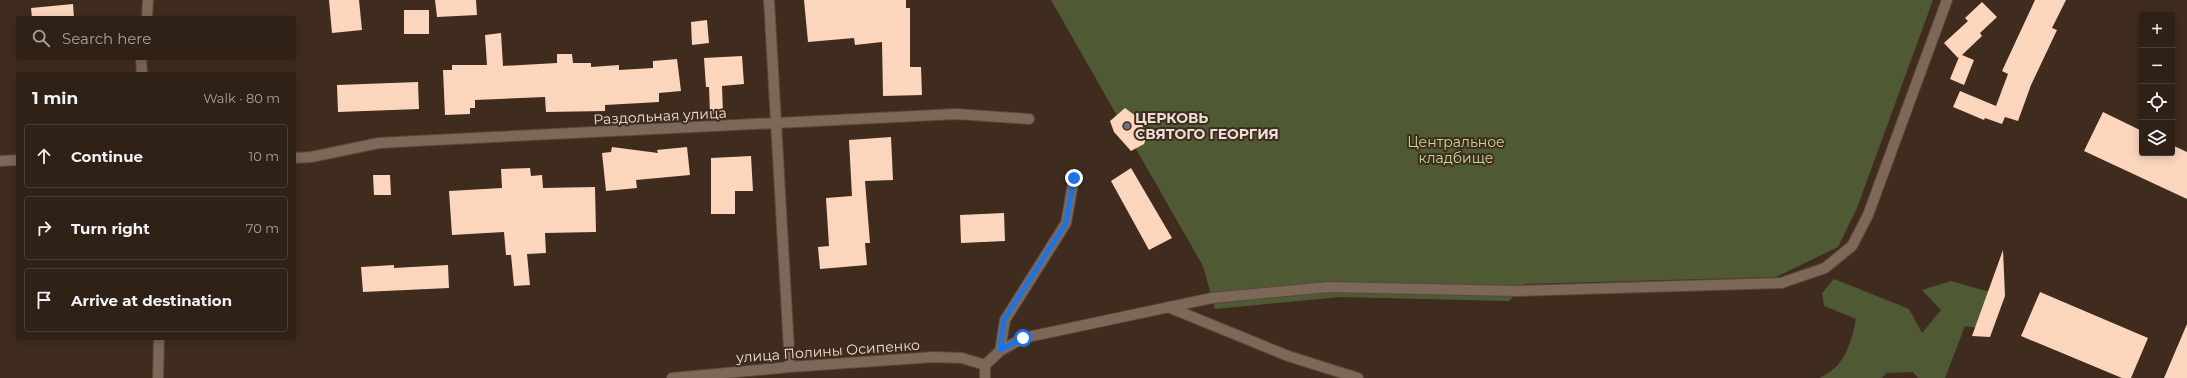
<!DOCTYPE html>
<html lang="en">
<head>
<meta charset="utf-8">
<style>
	body { margin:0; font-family:Montserrat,sans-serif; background:#37291f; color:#f1f3f6 }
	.controls { position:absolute; right:12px; top:12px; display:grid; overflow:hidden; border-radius:4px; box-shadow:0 2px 10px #0003 }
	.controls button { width:36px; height:36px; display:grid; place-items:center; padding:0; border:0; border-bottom:1px solid #4a3e35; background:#2f2116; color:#f1f3f6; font:20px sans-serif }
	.stop { position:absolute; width:12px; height:12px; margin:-9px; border:3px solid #1a73e8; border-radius:50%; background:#fff }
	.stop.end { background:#1a73e8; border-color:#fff; box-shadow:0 1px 4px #0008 }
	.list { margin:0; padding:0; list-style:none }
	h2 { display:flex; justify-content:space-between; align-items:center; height:52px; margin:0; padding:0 16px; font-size:17px }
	h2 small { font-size:13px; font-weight:400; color:#a7a3a1 }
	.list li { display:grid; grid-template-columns:26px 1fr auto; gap:12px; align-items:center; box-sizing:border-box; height:64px; margin:0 8px 8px; padding:0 8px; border:1px solid #4a3e35; border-radius:4px }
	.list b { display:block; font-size:15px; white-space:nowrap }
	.list em { font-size:13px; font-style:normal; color:#a7a3a1 }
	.icon { flex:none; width:22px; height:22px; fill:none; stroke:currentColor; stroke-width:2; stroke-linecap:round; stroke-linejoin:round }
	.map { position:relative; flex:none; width:2187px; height:378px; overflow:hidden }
	.search { position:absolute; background:#2f2116; box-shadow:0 2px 10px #0003; left:16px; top:16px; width:280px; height:44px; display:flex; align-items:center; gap:10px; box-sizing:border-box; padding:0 14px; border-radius:4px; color:#a7a3a1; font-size:15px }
	.panel { position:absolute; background:#2f2116; box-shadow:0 2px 10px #0003; left:16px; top:72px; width:280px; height:268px; border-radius:4px }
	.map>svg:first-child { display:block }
</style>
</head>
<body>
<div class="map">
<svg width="2187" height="378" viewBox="0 0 2187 378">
	<rect width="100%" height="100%" fill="#3f2c1e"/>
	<!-- green -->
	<path fill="#4f5a34" d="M1051 0H1933L1857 208 1838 247 1776 277 1524 284 1509 301 1340 297 1215 309 1203 266Z
		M1834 279 1909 309 1922 333 1941 310 1922 290 1951 281 1990 292 1977 328 1965 326 1945 378H1918L1913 372 1886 373 1882 378H1819C1845 367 1851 344 1856 319L1824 306 1822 293Z"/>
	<!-- building -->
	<path fill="#fbd6bd" d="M329 0H359L362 30 332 33Z
		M435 0H476L477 15 437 17Z
		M804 0H906V8H910V67H921L922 95 883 96 882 42 855 45 854 38 808 42Z
		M2035 0H2066L2052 28 2057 30 2031 85 2018 121 2005 117 2002 124 1985 118 1984 120 1953 107 1960 91 1996 106 2008 74 2002 71Z
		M1982 2 1997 17 1980 33 1982 36 1962 55 1974 60 1964 85 1950 79 1959 57 1958 58 1944 43 1968 21 1965 18Z
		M73 4 74 18H32L31 8Z
		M404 10H429V34H404Z
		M707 20 709 43 692 45 691 22Z
		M501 33 503 66 557 63V54H572L573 63H591V67L619 65V70L653 68V61L677 59 681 91 659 93V102L605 105V111L546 112 545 97 475 100V108H470V114L445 115 443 70H452V65H487L485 35Z
		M742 56 744 84 722 86 723 114H710L709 87H706L704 58Z
		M418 82 419 109 338 112 337 85Z
		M1125 108 1141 120 1146 138 1144 144 1131 151 1114 132 1110 121Z
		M2103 112 2142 131V153H2172V145L2187 152V199L2084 151Z
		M891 137 893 180 865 181 870 243H865L867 265 820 269 818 247 829 246 826 198 852 196 849 140Z
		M612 147 658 153 657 150 687 147 690 175 636 180 637 188 606 191 602 153 611 152Z
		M751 156 753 191H735V214H711V158Z
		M530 168 531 176 542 175 543 188 595 187 596 232 545 233 546 253 527 254 530 285 514 286 511 255H506L504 232 452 235 449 191 502 188 501 169Z
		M1131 168 1172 238 1149 250 1111 181Z
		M373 175H390L391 195H374Z
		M1004 213 1005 241 961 243 960 215Z
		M2003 250 2005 296 1990 337 1972 336Z
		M394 265V268L448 265 449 288 363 292 361 267Z
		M2040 292 2148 338 2131 378H2122L2021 336Z
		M2187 324V378H2164Z"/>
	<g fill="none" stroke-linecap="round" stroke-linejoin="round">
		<!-- minor casing -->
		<g stroke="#58493c" stroke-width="12">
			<path id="minor" d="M769 0 790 367
				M147 18 148 0
				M141 58 142 74
				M294 158 311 157 379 143 415 141 956 114 1029 119
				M0 161 18 160
				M1168 307 1288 356 1358 378
				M1000 351 1005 320 1066 223 1074 178
				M985 365 1000 351 1023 338 1212 298 1328 287 1518 291 1781 283 1825 268 1852 246 1868 215 1947 0
				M985 365V378
				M158 378 159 338
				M672 378 790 367 934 357 962 358 985 365"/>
		</g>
		<!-- minor -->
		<use href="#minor" stroke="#7d6757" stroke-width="10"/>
	</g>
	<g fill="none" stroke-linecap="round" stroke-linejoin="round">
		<!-- route -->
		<path stroke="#1a73e8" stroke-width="5" d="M1023 338 1000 350 1004 320 1066 223 1074 178"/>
	</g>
	<!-- markers -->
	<circle fill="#6b7280" stroke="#3f2c1e" stroke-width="1.5" cx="1127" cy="126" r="4"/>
	<g text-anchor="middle" stroke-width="4" stroke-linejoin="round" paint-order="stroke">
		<!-- street labels -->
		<g font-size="14" fill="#ebdfd6" stroke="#3f2c1e">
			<text transform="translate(660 116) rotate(-3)" y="5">Раздольная улица</text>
			<text transform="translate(828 351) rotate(-4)" y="5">улица Полины Осипенко</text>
		</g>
		<!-- poi labels -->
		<g font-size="14" font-weight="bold" fill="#ebdfd6" stroke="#3f2c1e" text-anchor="start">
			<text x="1135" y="123">ЦЕРКОВЬ<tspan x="1135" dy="16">СВЯТОГО ГЕОРГИЯ</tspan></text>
		</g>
		<!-- park labels -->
		<g font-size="14" fill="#c5d991" stroke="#3f2c1e">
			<text x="1456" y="147">Центральное<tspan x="1456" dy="16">кладбище</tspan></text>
		</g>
	</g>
</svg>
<div class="controls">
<button>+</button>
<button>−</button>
<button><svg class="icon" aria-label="locate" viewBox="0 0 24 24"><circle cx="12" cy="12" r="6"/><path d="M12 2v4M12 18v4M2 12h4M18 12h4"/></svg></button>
<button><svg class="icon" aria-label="layers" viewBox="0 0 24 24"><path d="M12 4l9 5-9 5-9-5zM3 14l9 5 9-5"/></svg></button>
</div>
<div class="stop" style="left:1023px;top:338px"></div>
<div class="stop end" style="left:1074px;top:178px"></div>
<div class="search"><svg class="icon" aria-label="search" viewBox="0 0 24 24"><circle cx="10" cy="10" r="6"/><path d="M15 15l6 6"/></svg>Search here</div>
<section class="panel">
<h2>1 min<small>Walk · 80 m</small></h2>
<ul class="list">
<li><svg class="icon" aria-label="ahead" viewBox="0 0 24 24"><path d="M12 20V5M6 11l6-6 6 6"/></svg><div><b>Continue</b></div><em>10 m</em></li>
<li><svg class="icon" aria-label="right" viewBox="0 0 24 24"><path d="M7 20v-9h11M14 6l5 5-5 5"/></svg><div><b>Turn right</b></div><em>70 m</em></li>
<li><svg class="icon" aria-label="arrive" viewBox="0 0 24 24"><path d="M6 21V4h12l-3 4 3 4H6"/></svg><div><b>Arrive at destination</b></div></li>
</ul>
</section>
</div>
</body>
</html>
